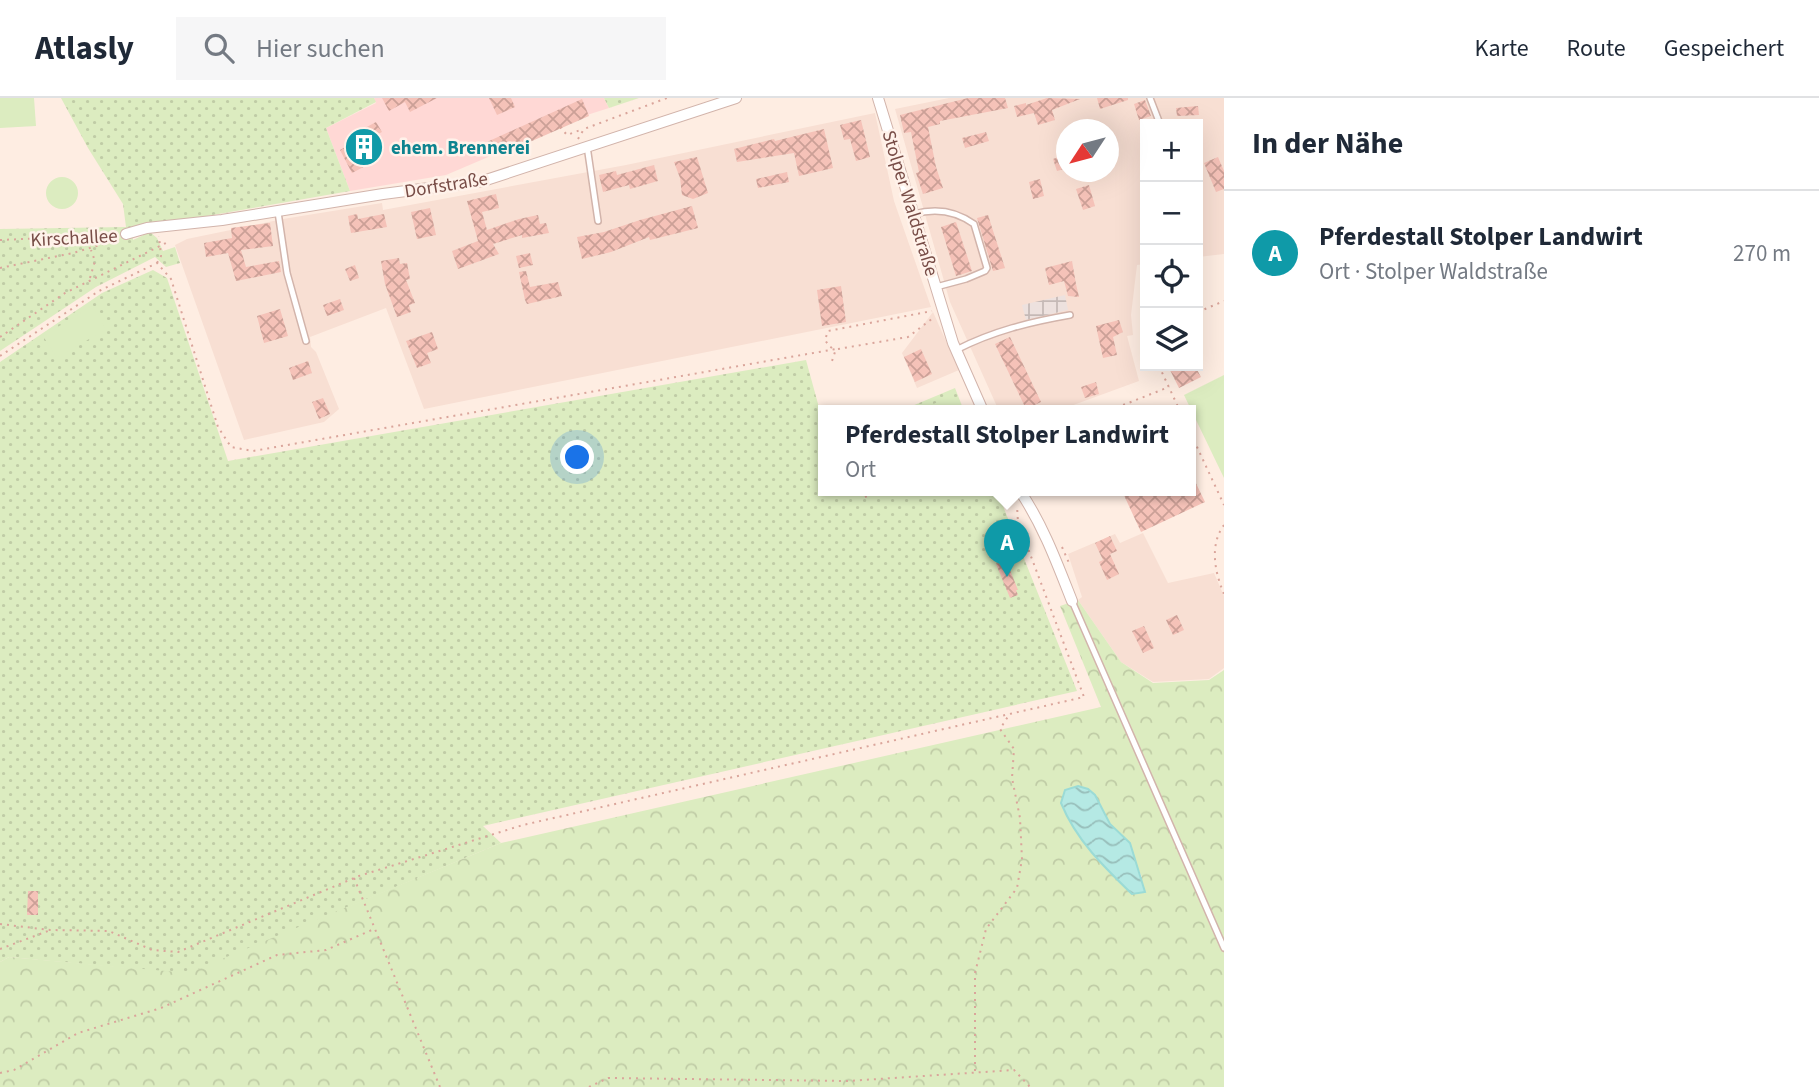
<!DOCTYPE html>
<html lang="de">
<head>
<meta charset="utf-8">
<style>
	body { margin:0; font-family:"Source Sans 3",sans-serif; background:#f6f6f7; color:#1f2937 }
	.controls { position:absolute; right:21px; top:21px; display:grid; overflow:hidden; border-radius:0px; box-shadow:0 7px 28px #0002 }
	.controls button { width:63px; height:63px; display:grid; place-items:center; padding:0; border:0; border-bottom:2px solid #e0e1e3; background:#fff; color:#1f2937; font:35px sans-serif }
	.compass { position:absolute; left:1056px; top:21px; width:63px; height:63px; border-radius:50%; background:#fff; box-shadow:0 7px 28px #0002; rotate:234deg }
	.you { position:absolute; left:578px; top:360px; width:24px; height:24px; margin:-18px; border:5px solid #fff; border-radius:50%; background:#1a73e8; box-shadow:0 0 0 10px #1a73e833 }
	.badge { display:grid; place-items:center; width:46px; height:46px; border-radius:50%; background:#f13e40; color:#fff; font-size:23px; font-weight:700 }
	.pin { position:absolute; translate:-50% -58px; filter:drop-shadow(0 2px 4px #0008) }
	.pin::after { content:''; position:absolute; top:37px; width:24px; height:21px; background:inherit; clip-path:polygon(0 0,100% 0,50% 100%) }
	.popup { position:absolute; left:818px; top:307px; width:378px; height:91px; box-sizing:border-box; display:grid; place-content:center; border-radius:0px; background:#fff; filter:drop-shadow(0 2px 5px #0005); font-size:23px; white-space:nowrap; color:#747a83 }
	.popup b { font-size:26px; color:#1f2937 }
	.popup::after { content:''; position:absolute; left:50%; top:100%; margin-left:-14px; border:14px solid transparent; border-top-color:#fff }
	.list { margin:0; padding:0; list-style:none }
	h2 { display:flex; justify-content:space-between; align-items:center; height:91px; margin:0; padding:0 28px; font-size:30px }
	h2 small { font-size:23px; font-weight:400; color:#747a83 }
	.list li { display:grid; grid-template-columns:46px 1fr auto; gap:21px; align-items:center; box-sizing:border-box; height:126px; padding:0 28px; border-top:2px solid #e0e1e3 }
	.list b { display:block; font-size:26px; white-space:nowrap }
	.list p { margin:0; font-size:23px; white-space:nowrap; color:#747a83 }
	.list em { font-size:23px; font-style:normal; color:#747a83 }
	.icon { flex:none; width:38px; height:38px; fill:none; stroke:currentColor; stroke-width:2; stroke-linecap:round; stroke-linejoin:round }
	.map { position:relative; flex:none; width:1224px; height:989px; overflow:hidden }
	header { display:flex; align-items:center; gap:42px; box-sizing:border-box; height:98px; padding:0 35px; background:#fff; border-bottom:2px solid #e0e1e3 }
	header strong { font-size:33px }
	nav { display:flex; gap:38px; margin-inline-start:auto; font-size:24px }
	.search { width:490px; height:63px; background:#f6f6f7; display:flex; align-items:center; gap:18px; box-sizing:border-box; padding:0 24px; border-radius:0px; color:#747a83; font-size:26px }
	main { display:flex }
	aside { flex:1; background:#fff }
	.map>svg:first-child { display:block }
</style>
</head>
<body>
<header>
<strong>Atlasly</strong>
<div class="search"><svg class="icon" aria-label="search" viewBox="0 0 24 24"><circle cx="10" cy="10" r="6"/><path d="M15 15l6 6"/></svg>Hier suchen</div>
<nav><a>Karte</a><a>Route</a><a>Gespeichert</a></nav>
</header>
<main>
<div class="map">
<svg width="1224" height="989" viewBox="0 0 1224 989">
	<defs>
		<pattern id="industrial-grid" width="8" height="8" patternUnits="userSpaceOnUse" patternTransform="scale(1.75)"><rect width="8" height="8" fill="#ede1de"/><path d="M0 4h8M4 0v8" fill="none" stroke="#c5b9b6"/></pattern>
		<pattern id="grass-dots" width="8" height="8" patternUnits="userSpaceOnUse" patternTransform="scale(1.75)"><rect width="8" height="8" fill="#dcecc0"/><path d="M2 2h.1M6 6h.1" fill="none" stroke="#c0cca6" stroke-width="1.8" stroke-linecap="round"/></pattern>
		<pattern id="forest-crowns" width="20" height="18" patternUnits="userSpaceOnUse" patternTransform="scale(1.75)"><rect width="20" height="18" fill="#dcecc0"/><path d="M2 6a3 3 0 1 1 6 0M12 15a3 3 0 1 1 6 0" fill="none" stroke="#c0cca6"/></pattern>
		<pattern id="water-waves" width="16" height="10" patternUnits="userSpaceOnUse" patternTransform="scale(1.75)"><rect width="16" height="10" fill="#b5e9e4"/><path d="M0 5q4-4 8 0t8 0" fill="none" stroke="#98bfbb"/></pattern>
		<pattern id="building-cross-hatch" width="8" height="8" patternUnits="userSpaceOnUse" patternTransform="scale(1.75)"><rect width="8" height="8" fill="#f5c2b8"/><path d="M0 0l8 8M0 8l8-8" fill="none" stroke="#cba097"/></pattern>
	</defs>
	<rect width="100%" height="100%" fill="#feede2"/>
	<!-- residential -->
	<path fill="#f8dfd3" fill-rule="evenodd" d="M949 0H1224V156L1198 159V26H1145V166L1137 167 1131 217 1133 237 1127 238 1139 283 1057 313H999L950 204 895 11ZM1066 32H1108V74H1066Z
		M875 15 894 103 931 209 424 311 386 210 310 239 311 249 316 254 339 311 324 324 244 342 175 147 187 141 283 121 382 105 383 112 626 67Z
		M933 214 959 272 917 290 902 255Z
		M1143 435 1168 485 1214 475 1224 498V570L1209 581 1153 584 1121 564 1078 502 1082 499 1068 456 1115 436 1120 445Z"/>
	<!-- commercial -->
	<path fill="#ffd8d5" d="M374 0H604L609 10 587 17 446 77 350 93 326 30 376 5Z"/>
	<!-- industrial -->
	<path fill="url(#industrial-grid)" d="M1065 197 1068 212 1026 222 1022 207Z"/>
	<!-- grass -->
	<path fill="url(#grass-dots)" d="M61 0H374L376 4 326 30 350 93 155 127 133 139V142L150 134 157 140 163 153 175 149 180 165 166 169 155 159 96 189 0 253V131L126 129 123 106 88 50Z
		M604 0H639L609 10Z
		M153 172 167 180 228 363 806 262 823 324V393H997L1077 593 483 728 501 745 188 876 9 859 0 864V264L102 195Z
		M955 290 964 313H900Z"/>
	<!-- forest -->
	<path fill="url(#forest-crowns)" fill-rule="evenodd" d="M1078 502 1121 564 1153 585 1209 582 1224 572V989H0V864L9 859 188 875 501 745 1101 609 1060 508ZM1065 693 1104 716 1135 764 1142 779 1096 761 1065 715 1061 705Z"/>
	<!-- garden -->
	<path fill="#dcecc0" d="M0 0H34L36 28 0 30Z
		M46 95a16 16 0 1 1 32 0a16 16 0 1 1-32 0Z
		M92 208 106 231 57 260 43 238Z
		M1224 277V380L1184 297Z
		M953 297 960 313H918Z"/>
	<!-- water -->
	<path fill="url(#water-waves)" stroke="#9bdbd6" stroke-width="2" d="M1078 688 1088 691 1095 697 1110 726 1130 745 1145 794 1132 796C1104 769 1076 742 1061 705L1065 692Z"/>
	<!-- building -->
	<path fill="url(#building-cross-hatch)" d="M382 0H437L410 14 405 4 389 13Z
		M489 0H511L515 9 497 17Z
		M968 0H1005L1008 10 940 23V26L928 29 936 69 943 90 923 96 916 75 919 74 911 34 904 35 900 17Z
		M1047 0 1080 1 1052 12 1055 22 1038 27 1034 15 1017 19 1014 8 1026 5V7Z
		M1097 0H1128V2L1100 11Z
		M582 1 589 18 502 56 500 52 493 56 487 44Z
		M1145 2 1151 18 1139 22 1134 6Z
		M1198 8 1199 17 1177 18 1176 10Z
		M861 22 870 59 856 63 850 41 844 42 840 27Z
		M376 24 382 34 376 37 384 52 376 56 379 61 352 75 340 52 352 45 348 39Z
		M824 31 833 70 799 78 794 55 737 64 734 51 774 41 775 43Z
		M986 34 989 43 965 50 962 40Z
		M1067 56V70L1057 73 1053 61Z
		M697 59 708 95 693 101 682 97 680 80 674 64Z
		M1218 59 1224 73V91L1216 94 1204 65Z
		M654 67 658 83 630 91 629 87 603 94 599 77 616 73 617 77Z
		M787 74 789 84 758 90 756 81Z
		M1040 81 1044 98 1033 101 1029 84Z
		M1089 87 1095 108 1083 112 1076 91Z
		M496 96 499 110 482 114 487 132 519 121 538 117 540 126 546 125 549 135 522 140V137L493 146 499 156 458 171 452 153 478 143 467 103Z
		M692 108 698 130 650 142 649 139 611 154 582 161 577 139 604 134 640 122Z
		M430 110 436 137 417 141 411 114Z
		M357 116 358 121 384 116 387 129 351 135 348 118Z
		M988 117 1005 170 993 173 977 120Z
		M956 124 972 173 956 178 941 129Z
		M270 125 273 148 241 152 246 169 279 163 281 174 236 183 228 155 206 159 204 145 232 140 231 130Z
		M530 155 533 167 519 170 516 158Z
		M399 160 400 166 407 165 410 181 406 182 415 205 409 207 411 214 397 219 385 186 381 163Z
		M1072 163 1076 186 1079 199 1068 198 1064 183 1049 187 1045 170Z
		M355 167 359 180 350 183 345 171Z
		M526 173 530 189 558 184 562 198 527 206 525 202 519 174Z
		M841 188 846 224 822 228 817 192Z
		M340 201 344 212 327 218 323 207Z
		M280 211 288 238 264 245 257 218Z
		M1119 222 1123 234 1113 239 1117 257 1103 260 1096 228Z
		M432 234 438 251 427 255 431 265 417 270 406 243Z
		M1010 239 1041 304 1026 311 995 246Z
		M921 251 932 276 915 284 904 259Z
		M308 263 312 275 293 282 289 270Z
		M1168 268H1195L1201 279 1179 290Z
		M1096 284 1099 296 1085 300 1081 289Z
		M323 300 330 316 319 321 312 304Z
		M1191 375 1205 404 1141 434 1122 393H1191Z
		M1110 438 1117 453 1110 456 1119 476 1107 482 1099 464 1103 462 1095 445Z
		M1006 462 1018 492H1016L1018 497 1010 500 996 466Z
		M1177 517 1184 532 1173 537 1166 522Z
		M1144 528 1154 550 1143 555 1132 533Z
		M28 793H38V817H27Z"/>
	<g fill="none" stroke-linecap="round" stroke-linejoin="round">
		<!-- lane casing -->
		<g stroke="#d2b4ab" stroke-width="8">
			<path id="lane" d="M1150 0 1160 26
				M587 48 598 123
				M278 114 287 175 306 243
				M914 116C935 110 956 113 974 126L987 170 985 173 966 181 936 189
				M956 252C993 233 1030 224 1070 217
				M1072 503 1224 850"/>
		</g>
		<!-- street casing -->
		<g stroke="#d2b4ab" stroke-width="12">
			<path id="street" d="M878 0 953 245 983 313
				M126 136 147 130 222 122 383 96 483 83 736 0
				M1020 393C1043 427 1057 465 1072 503"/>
		</g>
		<!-- path -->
		<path stroke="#daa59b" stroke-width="2" stroke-dasharray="2 5" stroke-linecap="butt" d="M560 29 567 37 583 31
			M578 41 584 31 667 0
			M0 142 114 137
			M157 165 161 158 159 138
			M0 170 73 155 117 142
			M90 180 95 163 91 152
			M1198 214 1224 203
			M0 239 65 195 168 144
			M832 250 829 248 825 242 828 233 932 213
			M838 251 908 239 933 220
			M0 258 99 193 157 165 171 181 218 329 231 349 253 353 836 251 831 266
			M1159 268 1180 313
			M1096 313 1113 311 1169 289
			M1191 336 1224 407
			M865 399 879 393
			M1224 427C1209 447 1215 475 1224 496
			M1062 449 1069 465
			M354 780 440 989
			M0 826 50 832 109 833 152 852 178 854 359 778 523 727 1084 599 1018 424 1017 408
			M0 851 48 833
			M975 973V875L986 831 1017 790 1022 761 1020 720 1012 680 1014 651 1000 631 1009 617
			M0 975 14 972 78 935 161 910 277 857 326 852 374 831
			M589 989 608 980 848 983 1014 972 1030 989"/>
		<!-- lane -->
		<use href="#lane" stroke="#fff" stroke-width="5"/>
		<!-- street -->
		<use href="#street" stroke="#fff" stroke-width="10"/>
	</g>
	<!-- icons -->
	<defs>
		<g id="building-disc" transform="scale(2.0125)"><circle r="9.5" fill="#0f9aa8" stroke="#fff2ea"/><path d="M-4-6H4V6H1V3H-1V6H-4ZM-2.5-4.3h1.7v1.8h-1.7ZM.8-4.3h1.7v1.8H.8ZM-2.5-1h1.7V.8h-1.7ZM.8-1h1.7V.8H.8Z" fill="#fff"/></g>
	</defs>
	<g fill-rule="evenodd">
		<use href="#building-disc" x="364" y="49"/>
	</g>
	<g text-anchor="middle" stroke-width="5" stroke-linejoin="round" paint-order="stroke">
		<!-- culture labels -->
		<g font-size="19" font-weight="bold" fill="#0d838f" stroke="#fff2ea" text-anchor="start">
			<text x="391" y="56">ehem. Brennerei</text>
		</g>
		<!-- street labels -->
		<g font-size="19" fill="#784d47" stroke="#fff2ea">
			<text transform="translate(446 86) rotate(-9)" y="7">Dorfstraße</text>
			<text transform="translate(911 105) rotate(73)" y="7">Stolper Waldstraße</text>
			<text transform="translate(74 139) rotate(-3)" y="7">Kirschallee</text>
		</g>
	</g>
</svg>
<div class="controls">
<button>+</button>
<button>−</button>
<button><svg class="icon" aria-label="locate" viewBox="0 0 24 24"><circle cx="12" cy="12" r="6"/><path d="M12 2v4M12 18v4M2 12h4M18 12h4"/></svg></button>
<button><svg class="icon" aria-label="layers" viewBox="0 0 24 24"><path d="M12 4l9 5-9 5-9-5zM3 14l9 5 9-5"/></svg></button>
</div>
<svg class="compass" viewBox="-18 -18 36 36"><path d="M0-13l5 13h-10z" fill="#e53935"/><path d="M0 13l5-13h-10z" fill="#747a83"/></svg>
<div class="you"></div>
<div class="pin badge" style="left:1007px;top:479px;background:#0f9aa8">A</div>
<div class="popup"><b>Pferdestall Stolper Landwirt</b>Ort</div>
</div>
<aside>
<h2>In der Nähe<small></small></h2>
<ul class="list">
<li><span class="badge" style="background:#0f9aa8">A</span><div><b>Pferdestall Stolper Landwirt</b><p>Ort · Stolper Waldstraße</p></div><em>270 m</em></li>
</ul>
</aside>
</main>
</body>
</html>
